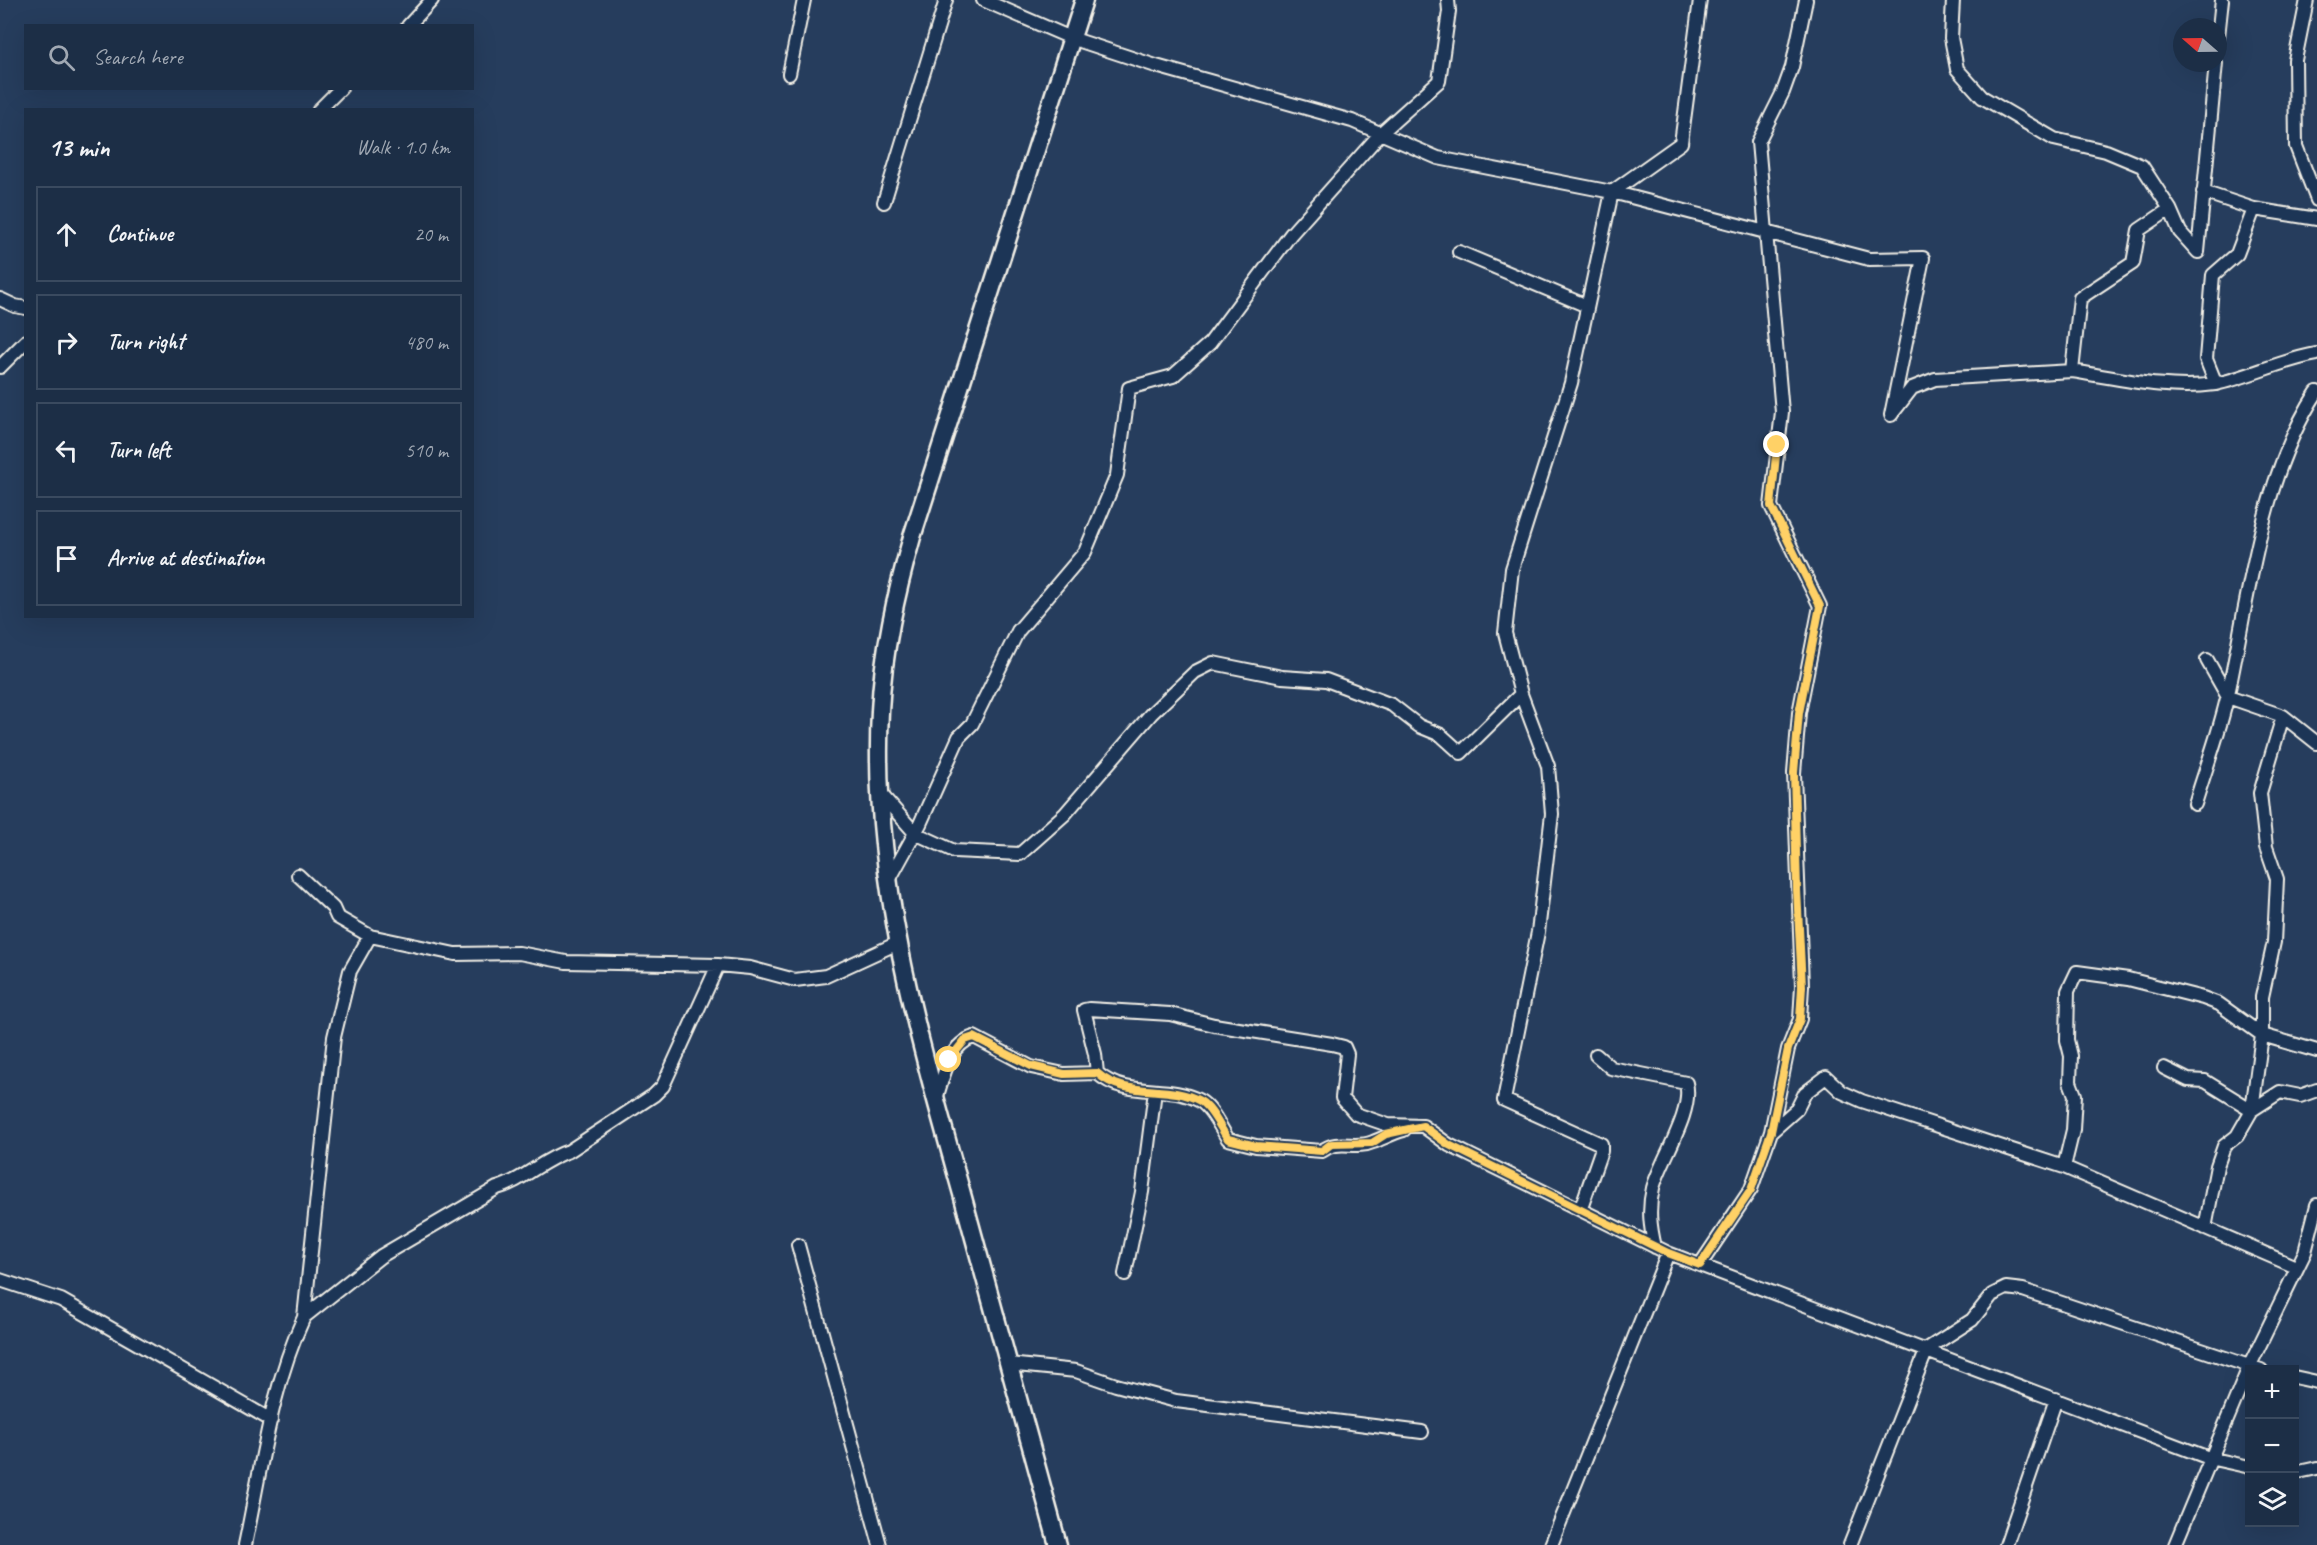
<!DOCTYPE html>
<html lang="en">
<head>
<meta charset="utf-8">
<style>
	body { margin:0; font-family:Caveat,sans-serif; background:#293a51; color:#f1f3f6 }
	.controls { position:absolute; right:18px; bottom:18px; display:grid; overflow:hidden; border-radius:0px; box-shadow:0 6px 24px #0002 }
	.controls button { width:54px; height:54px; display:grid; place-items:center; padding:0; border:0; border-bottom:2px solid #3a4a5f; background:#1c2e46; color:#f1f3f6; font:30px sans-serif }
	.compass { position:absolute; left:2173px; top:18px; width:54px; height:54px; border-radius:50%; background:#1c2e46; box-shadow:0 6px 24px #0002; rotate:290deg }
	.stop { position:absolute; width:18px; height:18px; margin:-14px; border:4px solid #ffd166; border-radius:50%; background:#fff }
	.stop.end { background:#ffd166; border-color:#fff; box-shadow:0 2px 6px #0008 }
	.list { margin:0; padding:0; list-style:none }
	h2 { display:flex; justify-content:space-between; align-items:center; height:78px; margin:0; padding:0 24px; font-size:26px }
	h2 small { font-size:20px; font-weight:400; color:#a0a8b3 }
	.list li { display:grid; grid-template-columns:39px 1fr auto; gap:18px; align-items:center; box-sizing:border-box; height:96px; margin:0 12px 12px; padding:0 12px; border:2px solid #3a4a5f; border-radius:0px }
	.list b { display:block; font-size:22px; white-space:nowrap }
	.list em { font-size:20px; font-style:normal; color:#a0a8b3 }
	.icon { flex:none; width:33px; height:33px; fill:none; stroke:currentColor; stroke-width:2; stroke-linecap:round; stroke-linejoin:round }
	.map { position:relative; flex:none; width:2317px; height:1545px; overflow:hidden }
	.search { position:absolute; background:#1c2e46; box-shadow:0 6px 24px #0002; left:24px; top:24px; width:450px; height:66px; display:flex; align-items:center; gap:15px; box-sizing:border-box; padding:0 21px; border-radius:0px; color:#a0a8b3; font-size:22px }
	.panel { position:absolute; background:#1c2e46; box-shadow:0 6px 24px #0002; left:24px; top:108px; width:450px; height:510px; border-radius:0px }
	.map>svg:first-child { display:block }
</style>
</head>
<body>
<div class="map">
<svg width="2317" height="1545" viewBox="0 0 2317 1545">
	<rect width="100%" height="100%" fill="#263d5d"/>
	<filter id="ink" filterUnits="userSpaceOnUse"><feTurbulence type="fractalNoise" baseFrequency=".0167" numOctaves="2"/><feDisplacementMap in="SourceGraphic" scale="12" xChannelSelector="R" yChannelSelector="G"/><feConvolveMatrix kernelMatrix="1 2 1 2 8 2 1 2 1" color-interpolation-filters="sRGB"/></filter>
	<g filter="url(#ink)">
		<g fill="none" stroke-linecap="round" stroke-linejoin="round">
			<!-- street casing -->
			<g stroke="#f4f1e8" stroke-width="16">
				<path id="street" d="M983 0 1071 38 1156 66 1352 121 1438 158 1612 192 1869 259 1923 258 1891 415 1912 388 1935 379 2072 371 2080 298 2133 263 2139 230 2170 209
					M1953 0 1951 38 1957 69 1982 97 2054 139 2106 151 2142 166 2170 209 2180 232 2198 252
					M2307 0 2295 60 2296 146 2317 200
					M408 26 432 0
					M2218 37 2222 0
					M789 74 804 0
					M319 110 341 88
					M2203 192 2254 209 2317 219
					M884 202 946 0
					M1459 252 1587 306
					M2198 252 2216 63
					M0 299 15 306 26 308
					M0 367 26 341
					M2072 371C2118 378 2168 391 2215 384 2247 378 2281 360 2317 354
					M2216 384 2206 359 2213 275 2237 254 2254 209
					M2207 660 2228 697 2283 716 2317 743
					M880 793 915 833 954 851 1020 854 1065 814 1151 714 1195 672 1213 663 1282 677 1326 680 1392 705 1419 726 1441 735 1461 753 1521 694
					M2195 804C2206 767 2220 731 2228 694 2249 596 2261 477 2317 392
					M298 875 333 908 337 917 370 936 455 954 519 953 566 962 718 965 750 968 795 980 826 976 900 942
					M888 882 920 824 959 737 972 724 1018 631 1085 552 1117 475 1129 388 1173 376 1210 343 1291 234 1381 133 1439 81 1449 11 1448 0
					M1596 1055 1611 1068 1686 1083C1694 1112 1661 1159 1653 1188 1648 1209 1650 1226 1655 1247
					M2164 1068 2188 1080 2205 1081 2252 1110 2262 1035V997L2274 942 2277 879 2266 847 2260 793 2283 716
					M1097 1073C1126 1099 1167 1083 1200 1101 1212 1108 1220 1127 1228 1139L1256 1146 1322 1151C1338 1138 1355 1150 1373 1142 1384 1138 1392 1133 1404 1130
					M936 1099C943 1078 949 1044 974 1037L1031 1067 1064 1074 1097 1073 1095 1054 1084 1010 1089 1009 1170 1014 1214 1025 1332 1044 1344 1047 1347 1054 1342 1098 1356 1114 1388 1125 1423 1126 1449 1145 1668 1253
					M1771 1132 1797 1109 1805 1093 1826 1077 1842 1092 1862 1101 2064 1167 2296 1267
					M2064 1167 2073 1130 2075 1095 2070 1082 2071 1056 2067 1040 2068 991 2077 972 2128 979 2203 998 2219 1004 2262 1035 2317 1051
					M1581 1208 1601 1151V1144L1504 1100 1538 932 1552 814 1548 766 1521 694 1505 633 1512 569 1571 383 1612 192 1681 143 1700 0
					M2205 1228 2217 1166 2224 1146 2237 1136 2252 1110 2280 1092 2300 1096 2317 1090
					M798 1245 880 1545
					M1700 1265 1751 1189 1771 1132 1788 1049 1800 1019 1802 986 1794 773 1799 713 1820 606 1771 506 1782 412 1758 142 1783 92 1792 67 1806 0
					M1125 1274 1142 1192 1155 1091
					M0 1280 61 1300 271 1420
					M304 1317 381 1256 497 1188C523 1181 543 1159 569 1151L654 1095 663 1086 718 965
					M1008 1364 1076 1371 1116 1385 1176 1401 1422 1432
					M2294 1377 2317 1382
					M2294 1473 2317 1468
					M245 1545C261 1469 271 1388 304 1317L334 1037 350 971 370 936
					M1551 1545 1668 1253 2209 1458 2250 1467
					M1850 1545 1927 1349 1972 1320 1992 1295 2006 1288 2023 1290 2261 1370
					M2006 1545 2056 1399
					M2175 1545 2249 1367 2305 1252 2317 1205"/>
			</g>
			<!-- secondary casing -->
			<g stroke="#f4f1e8" stroke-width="21">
				<path id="secondary" d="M1058 1545C1026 1428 994 1311 962 1194 918 1037 871 876 880 711 883 651 896 594 912 537L1084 0"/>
			</g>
			<!-- street -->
			<use href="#street" stroke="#1d3557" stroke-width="12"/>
			<!-- secondary -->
			<use href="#secondary" stroke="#1d3557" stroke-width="16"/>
		</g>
	</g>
	<g fill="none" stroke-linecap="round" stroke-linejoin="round" filter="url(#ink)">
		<!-- route -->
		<path stroke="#ffd166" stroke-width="8" d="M949 1060 965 1040 974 1037 1031 1066 1064 1074 1097 1073C1126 1099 1167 1083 1200 1101 1212 1108 1220 1128 1228 1139L1256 1146 1322 1151 1331 1144 1372 1143 1386 1134 1423 1126 1449 1145 1668 1253 1700 1265 1751 1190 1771 1132 1788 1049 1800 1019 1802 986 1797 890 1794 773 1799 713 1820 606 1771 506 1777 445"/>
	</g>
</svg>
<div class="controls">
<button>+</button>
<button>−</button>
<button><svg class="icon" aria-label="layers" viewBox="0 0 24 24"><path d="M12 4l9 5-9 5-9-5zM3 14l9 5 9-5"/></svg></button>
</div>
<svg class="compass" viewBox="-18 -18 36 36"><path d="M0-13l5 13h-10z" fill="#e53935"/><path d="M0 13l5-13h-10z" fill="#a0a8b3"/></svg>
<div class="stop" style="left:949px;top:1060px"></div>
<div class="stop end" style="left:1777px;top:445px"></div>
<div class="search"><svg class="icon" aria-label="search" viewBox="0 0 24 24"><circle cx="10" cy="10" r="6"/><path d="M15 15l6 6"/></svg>Search here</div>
<section class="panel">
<h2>13 min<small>Walk · 1.0 km</small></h2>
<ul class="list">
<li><svg class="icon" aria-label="ahead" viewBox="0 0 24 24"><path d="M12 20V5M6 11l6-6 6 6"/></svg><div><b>Continue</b></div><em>20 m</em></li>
<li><svg class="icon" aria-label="right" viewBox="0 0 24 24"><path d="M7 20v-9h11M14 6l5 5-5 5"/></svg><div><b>Turn right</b></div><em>480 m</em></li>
<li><svg class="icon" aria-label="left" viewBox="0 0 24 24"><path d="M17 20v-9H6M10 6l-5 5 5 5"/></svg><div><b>Turn left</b></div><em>510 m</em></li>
<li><svg class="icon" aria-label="arrive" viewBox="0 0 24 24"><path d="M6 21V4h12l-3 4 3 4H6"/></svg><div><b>Arrive at destination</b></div></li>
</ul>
</section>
</div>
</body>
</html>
